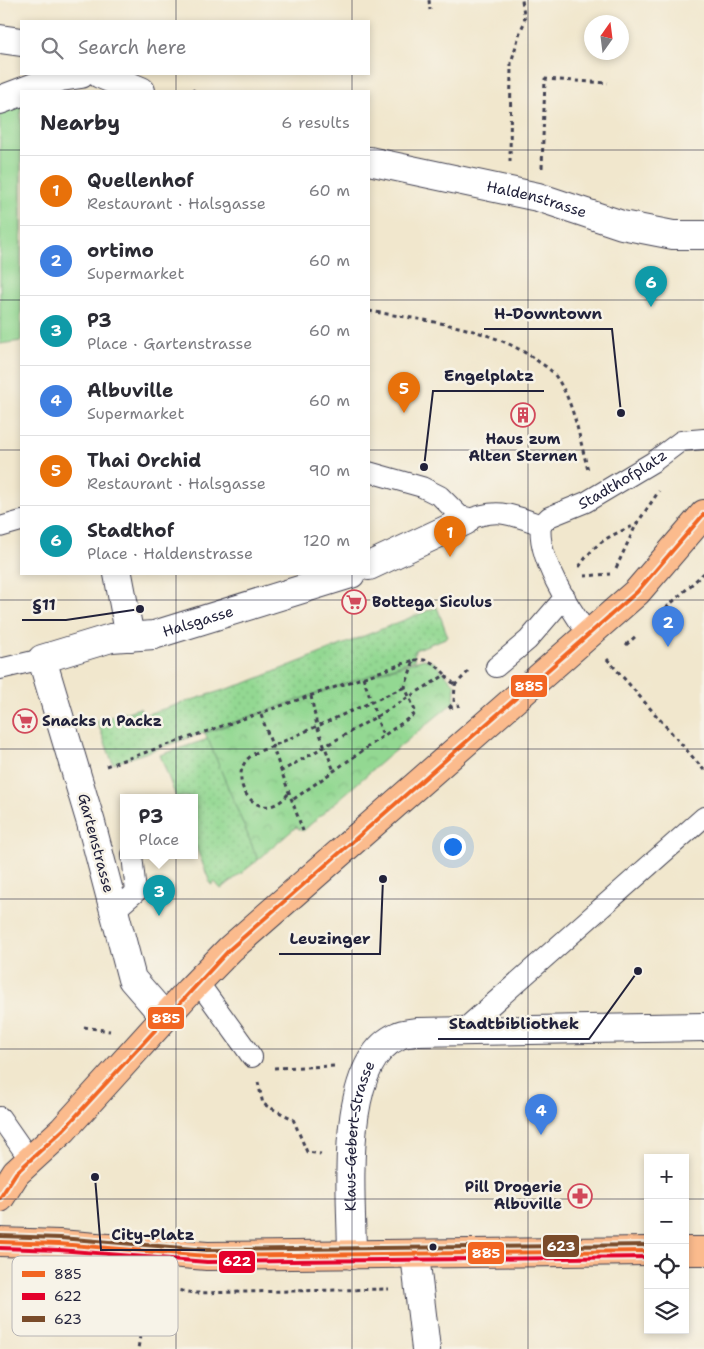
<!DOCTYPE html>
<html lang="en">
<head>
<meta charset="utf-8">
<style>
	body { margin:0; font-family:"Shantell Sans",sans-serif; background:#f2f2f3; color:#2b2b33 }
	.controls { position:absolute; right:15px; bottom:15px; display:grid; overflow:hidden; border-radius:0px; box-shadow:0 2px 8px #0003 }
	.controls button { width:45px; height:45px; display:grid; place-items:center; padding:0; border:0; border-bottom:1px solid #e1e1e2; background:#fff; color:#2b2b33; font:25px sans-serif }
	.compass { position:absolute; left:584px; top:15px; width:45px; height:45px; border-radius:50%; background:#fff; box-shadow:0 2px 8px #0003; rotate:14deg }
	.you { position:absolute; left:452px; top:846px; width:18px; height:18px; margin:-12px; border:4px solid #fff; border-radius:50%; background:#1a73e8; box-shadow:0 0 0 8px #1a73e833 }
	.badge { display:grid; place-items:center; width:32px; height:32px; border-radius:50%; background:#d1495b; color:#fff; font-size:16px; font-weight:700 }
	.pin { position:absolute; translate:-50% -41px; filter:drop-shadow(0 1px 2px #0008) }
	.pin::after { content:''; position:absolute; top:26px; width:18px; height:15px; background:inherit; clip-path:polygon(0 0,100% 0,50% 100%) }
	.popup { position:absolute; left:120px; top:794px; width:78px; height:65px; box-sizing:border-box; display:grid; place-content:center; border-radius:0px; background:#fff; filter:drop-shadow(0 1px 4px #0005); font-size:16px; white-space:nowrap; color:#7c7c81 }
	.popup b { font-size:19px; color:#2b2b33 }
	.popup::after { content:''; position:absolute; left:50%; top:100%; margin-left:-10px; border:10px solid transparent; border-top-color:#fff }
	.list { margin:0; padding:0; list-style:none }
	h2 { display:flex; justify-content:space-between; align-items:center; height:65px; margin:0; padding:0 20px; font-size:21px }
	h2 small { font-size:16px; font-weight:400; color:#7c7c81 }
	.list li { display:grid; grid-template-columns:32px 1fr auto; gap:15px; align-items:center; box-sizing:border-box; height:70px; padding:0 20px; border-top:1px solid #e1e1e2 }
	.list b { display:block; font-size:19px; white-space:nowrap }
	.list p { margin:0; font-size:16px; white-space:nowrap; color:#7c7c81 }
	.list em { font-size:16px; font-style:normal; color:#7c7c81 }
	.icon { flex:none; width:28px; height:28px; fill:none; stroke:currentColor; stroke-width:2; stroke-linecap:round; stroke-linejoin:round }
	.map { position:relative; flex:none; width:704px; height:1349px; overflow:hidden }
	.search { position:absolute; background:#fff; box-shadow:0 2px 8px #0003; left:20px; top:20px; width:350px; height:55px; display:flex; align-items:center; gap:12px; box-sizing:border-box; padding:0 18px; border-radius:0px; color:#7c7c81; font-size:19px }
	.panel { position:absolute; background:#fff; box-shadow:0 2px 8px #0003; left:20px; top:90px; width:350px; height:485px; border-radius:0px }
	.map>svg:first-child { display:block }
</style>
</head>
<body>
<div class="map">
<svg width="704" height="1349" viewBox="0 0 704 1349">
	<defs>
		<pattern id="park-crowns" width="20" height="18" patternUnits="userSpaceOnUse" patternTransform="scale(1.25)"><rect width="20" height="18" fill="#93d892"/><path d="M2 6a3 3 0 1 1 6 0M12 15a3 3 0 1 1 6 0" fill="none" stroke="#7eb97f"/></pattern>
		<pattern id="garden-dots" width="8" height="8" patternUnits="userSpaceOnUse" patternTransform="scale(1.25)"><rect width="8" height="8" fill="#93d892"/><path d="M2 2h.1M6 6h.1" fill="none" stroke="#7eb97f" stroke-width="1.8" stroke-linecap="round"/></pattern>
	</defs>
	<rect width="100%" height="100%" fill="#f7f3e8"/>
	<filter id="ink" filterUnits="userSpaceOnUse"><feTurbulence type="fractalNoise" baseFrequency=".02" numOctaves="2"/><feDisplacementMap in="SourceGraphic" scale="10" xChannelSelector="R" yChannelSelector="G"/><feConvolveMatrix kernelMatrix="1 2 1 2 8 2 1 2 1" color-interpolation-filters="sRGB"/></filter>
	<filter id="wash" filterUnits="userSpaceOnUse"><feTurbulence type="fractalNoise" baseFrequency=".0096" numOctaves="4" result="noise"/><feDisplacementMap in="SourceGraphic" scale="20" xChannelSelector="R" yChannelSelector="G"/><feGaussianBlur stdDeviation="1.12" result="paint"/><feColorMatrix in="noise" values="0 0 0 0 0 0 0 0 0 0 0 0 0 0 0 0 0 1.4 0 .05"/><feComposite in="paint" operator="in"/></filter>
	<g filter="url(#wash)">
		<rect width="100%" height="100%" fill="#f1e7cd"/>
		<!-- park -->
		<path fill="url(#park-crowns)" stroke="#5a7d66" d="M424 659 435 663 455 685 454 702 387 757 303 831 296 827 258 860 205 733 363 677Z"/>
		<!-- garden -->
		<path fill="url(#garden-dots)" stroke="#5a7d66" d="M437 607 448 637 415 650 414 660 113 764 97 721 140 708 144 715 246 683Z
			M208 739 258 860 221 889 215 882 211 885 194 842V797H176L160 755Z"/>
		<!-- pitch -->
		<path fill="#93d892" stroke="#5a7d66" d="M21 104V341L0 344V114Z"/>
	</g>
	<g filter="url(#ink)">
		<g fill="none" stroke-linecap="round" stroke-linejoin="round">
			<!-- lane casing -->
			<g stroke="#414051" stroke-width="22">
				<g id="lane">
					<path d="M369 472 422 487 440 496 465 521C496 507 511 514 541 525"/>
					<path id="s1" d="M541 525 549 517 586 502 653 462 681 441 704 439"/>
					<path d="M541 525C536 556 570 609 588 634"/>
					<path d="M0 527 21 521"/>
					<path d="M496 667 528 640 565 597"/>
					<path d="M0 669 42 659"/>
					<path d="M114 911 136 892 132 855"/>
					<path d="M198 982 252 1057"/>
					<path d="M462 1031 704 817"/>
					<path d="M0 1117 30 1160"/>
				</g>
			</g>
			<!-- street casing -->
			<g stroke="#414051" stroke-width="30">
				<g id="street">
					<path d="M0 39 21 42"/>
					<path d="M100 74 141 91"/>
					<path d="M0 100 61 77 81 74"/>
					<path id="s2" d="M369 161 538 197 622 225 673 235H704"/>
					<path d="M369 566 465 521"/>
					<path d="M118 574 130 637"/>
					<path id="s3" d="M165 1017 132 979 91 823 42 659 111 638 154 635 351 574"/>
					<path id="s4" d="M352 1255C352 1201 337 1062 398 1036 403 1033 411 1033 417 1032L704 1027"/>
					<path d="M415 1255 426 1349"/>
				</g>
			</g>
			<!-- primary casing -->
			<g stroke="#414051" stroke-width="30">
				<path id="primary" d="M0 1198 16 1173 63 1130 189 991 230 949 637 592 704 514
					M0 1242 59 1244 207 1256 648 1251
					M685 1251H704"/>
			</g>
			<!-- path -->
			<path stroke="#414051" stroke-width="3" stroke-dasharray="4 4" stroke-linecap="butt" d="M429 0 430 10
				M193 91 194 89
				M510 162 511 63 520 32 525 21 522 0
				M542 168 545 79 608 83
				M369 311C426 321 491 326 539 362 544 365 550 369 554 374 574 400 579 438 588 470
				M579 567C596 542 608 536 636 525
				M616 568 636 525 659 491
				M584 576 610 574
				M666 608 704 573
				M626 645 636 636
				M607 659 704 770
				M414 660C429 658 435 664 445 674
				M363 677 383 736
				M311 696 317 726 334 771
				M449 708 460 705
				M449 708 454 702 455 685 470 670
				M261 715 303 831
				M106 766 414 660 405 687 416 713 291 801
				M280 772 376 717 445 675 455 685
				M288 794C255 835 213 762 266 749L405 687
				M84 1027 110 1031
				M274 1068 336 1066
				M258 1082 263 1104 293 1119 307 1152 321 1154
				M55 1283 148 1285 138 1349
				M148 1285 194 1293 389 1289"/>
			<!-- lane -->
			<use href="#lane" stroke="#fff" stroke-width="20"/>
			<!-- street -->
			<use href="#street" stroke="#fff" stroke-width="28"/>
			<!-- primary -->
			<use href="#primary" stroke="#fbbb8d" stroke-width="28"/>
			<!-- bus-1 casing -->
			<g stroke="#f7f3e8" stroke-width="8">
				<path id="bus-1" d="M0 1198 16 1173 63 1130 230 949 637 592 704 514
					M0 1242 59 1244 207 1256 648 1251"/>
			</g>
			<!-- bus-2 casing -->
			<g stroke="#f7f3e8" stroke-width="8">
				<path id="bus-2" d="M0 1248 59 1250 207 1262 648 1257"/>
			</g>
			<!-- bus-3 casing -->
			<g stroke="#f7f3e8" stroke-width="8">
				<path id="bus-3" d="M0 1236 60 1238 207 1250 648 1245"/>
			</g>
			<!-- bus-1 -->
			<use href="#bus-1" stroke="#f26522" stroke-width="4"/>
			<!-- bus-2 -->
			<use href="#bus-2" stroke="#e4002b" stroke-width="4"/>
			<!-- bus-3 -->
			<use href="#bus-3" stroke="#7a4b2a" stroke-width="4"/>
		</g>
	</g>
	<!-- grid -->
	<path fill="none" stroke="#22223b" stroke-width="1" stroke-opacity="0.55" d="M176 0V21M352 0V21M528 0V1349M176 74V91M352 74V91M0 150H21M369 150H704M0 300H21M369 300H704M0 450H21M369 450H704M176 574V1349M352 574V1349M0 600H704M0 749H704M0 899H704M0 1049H704M0 1199H648M685 1199H704"/>
	<!-- icons -->
	<defs>
		<g id="building-ring" transform="scale(1.25)"><circle r="9.5" fill="#f7f3e8" stroke="#d1495b" stroke-width="1.5"/><path d="M-4-6H4V6H1V3H-1V6H-4ZM-2.5-4.3h1.7v1.8h-1.7ZM.8-4.3h1.7v1.8H.8ZM-2.5-1h1.7V.8h-1.7ZM.8-1h1.7V.8H.8Z" fill="#d1495b"/></g>
		<g id="supermarket-ring" transform="scale(1.25)"><circle r="9.5" fill="#f7f3e8" stroke="#d1495b" stroke-width="1.5"/><path d="M-6-5.5h2.5l.6 2H6L4.5 2H-2.5L-4.4-4H-6ZM-1.5 3.2a1.3 1.3 0 1 0 .1 0ZM3 3.2a1.3 1.3 0 1 0 .1 0Z" fill="#d1495b"/></g>
		<g id="pharmacy-ring" transform="scale(1.25)"><circle r="9.5" fill="#f7f3e8" stroke="#d1495b" stroke-width="1.5"/><path d="M-2-6h4v4h4v4h-4v4h-4v-4h-4v-4h4Z" fill="#d1495b"/></g>
	</defs>
	<g fill-rule="evenodd">
		<use href="#building-ring" x="523" y="415"/>
		<use href="#supermarket-ring" x="354" y="602"/>
		<use href="#supermarket-ring" x="25" y="721"/>
		<use href="#pharmacy-ring" x="580" y="1196"/>
	</g>
	<!-- markers -->
	<circle fill="#22223b" stroke="#f7f3e8" stroke-width="2" cx="433" cy="1247" r="4.5"/>
	<g text-anchor="middle" stroke-width="5" stroke-linejoin="round" paint-order="stroke">
		<!-- street labels -->
		<g font-size="15" fill="#22223b" stroke="#f7f3e8">
			<text dy="5" stroke="none"><textPath href="#s2" startOffset="172">Haldenstrasse</textPath></text>
			<text dy="5" stroke="none"><textPath href="#s1" startOffset="94">Stadthofplatz</textPath></text>
			<text dy="5" stroke="none"><textPath href="#s3" startOffset="544">Halsgasse</textPath></text>
			<text transform="translate(96 843) rotate(75)" y="5">Gartenstrasse</text>
			<text dy="5" stroke="none"><textPath href="#s4" startOffset="120">Klaus-Gebert-Strasse</textPath></text>
		</g>
		<!-- poi labels -->
		<g font-size="15" font-weight="bold" fill="#22223b" stroke="#f7f3e8" text-anchor="start">
			<text x="523" y="444" text-anchor="middle">Haus zum<tspan x="523" dy="17">Alten Sternen</tspan></text>
			<text x="372" y="607">Bottega Siculus</text>
			<text x="42" y="726">Snacks n Packz</text>
			<text x="562" y="1192" text-anchor="end">Pill Drogerie<tspan x="562" dy="17">Albuville</tspan></text>
		</g>
	</g>
	<!-- legend -->
	<rect x="12" y="1256" width="166" height="80" rx="8" fill="#f7f3e8" stroke="#b7b4b4" stroke-width="1"/>
	<rect x="22" y="1271" width="23" height="6" fill="#f26522"/>
	<rect x="22" y="1293" width="23" height="7" fill="#e4002b"/>
	<rect x="22" y="1316" width="23" height="6" fill="#7a4b2a"/>
	<g font-size="14" fill="#22223b">
		<text x="54" y="1279">885</text>
		<text x="54" y="1301">622</text>
		<text x="54" y="1324">623</text>
	</g>
	<!-- callouts -->
	<path fill="none" stroke="#22223b" stroke-width="2" d="M621 413L612 329H484M424 467L433 391H544M140 609L66 620H22M383 879L380 954H279M638 971L589 1039H438M95 1177L101 1250H205"/>
	<g fill="#22223b" stroke="#f7f3e8" stroke-width="2">
		<circle cx="621" cy="413" r="5"/>
		<circle cx="424" cy="467" r="5"/>
		<circle cx="140" cy="609" r="5"/>
		<circle cx="383" cy="879" r="5"/>
		<circle cx="638" cy="971" r="5"/>
		<circle cx="95" cy="1177" r="5"/>
	</g>
	<g font-size="16" text-anchor="middle" font-weight="bold" fill="#22223b" stroke="#f7f3e8" stroke-width="5" stroke-linejoin="round" paint-order="stroke">
		<text x="548" y="319">H-Downtown</text>
		<text x="489" y="381">Engelplatz</text>
		<text x="44" y="610">§11</text>
		<text x="330" y="944">Leuzinger</text>
		<text x="514" y="1029">Stadtbibliothek</text>
		<text x="153" y="1240">City-Platz</text>
	</g>
	<g stroke="#f7f3e8" stroke-width="2">
		<rect x="510" y="674" width="38" height="24" rx="5" fill="#f26522"/>
		<rect x="147" y="1006" width="38" height="24" rx="5" fill="#f26522"/>
		<rect x="542" y="1234" width="38" height="24" rx="5" fill="#7a4b2a"/>
		<rect x="467" y="1241" width="38" height="24" rx="5" fill="#f26522"/>
		<rect x="218" y="1250" width="38" height="24" rx="5" fill="#e4002b"/>
	</g>
	<g font-size="14" text-anchor="middle" font-weight="bold" fill="#fff">
		<text x="529" y="691">885</text>
		<text x="166" y="1023">885</text>
		<text x="561" y="1251">623</text>
		<text x="486" y="1258">885</text>
		<text x="237" y="1266">622</text>
	</g>
</svg>
<div class="controls">
<button>+</button>
<button>−</button>
<button><svg class="icon" aria-label="locate" viewBox="0 0 24 24"><circle cx="12" cy="12" r="6"/><path d="M12 2v4M12 18v4M2 12h4M18 12h4"/></svg></button>
<button><svg class="icon" aria-label="layers" viewBox="0 0 24 24"><path d="M12 4l9 5-9 5-9-5zM3 14l9 5 9-5"/></svg></button>
</div>
<svg class="compass" viewBox="-18 -18 36 36"><path d="M0-13l5 13h-10z" fill="#e53935"/><path d="M0 13l5-13h-10z" fill="#7c7c81"/></svg>
<div class="you"></div>
<div class="pin badge" style="left:450px;top:557px;background:#e8710a">1</div>
<div class="pin badge" style="left:668px;top:647px;background:#3f7fe0">2</div>
<div class="pin badge" style="left:159px;top:916px;background:#0f9aa8">3</div>
<div class="popup"><b>P3</b>Place</div>
<div class="pin badge" style="left:541px;top:1135px;background:#3f7fe0">4</div>
<div class="pin badge" style="left:404px;top:413px;background:#e8710a">5</div>
<div class="pin badge" style="left:651px;top:307px;background:#0f9aa8">6</div>
<div class="search"><svg class="icon" aria-label="search" viewBox="0 0 24 24"><circle cx="10" cy="10" r="6"/><path d="M15 15l6 6"/></svg>Search here</div>
<section class="panel">
<h2>Nearby<small>6 results</small></h2>
<ul class="list">
<li><span class="badge" style="background:#e8710a">1</span><div><b>Quellenhof</b><p>Restaurant · Halsgasse</p></div><em>60 m</em></li>
<li><span class="badge" style="background:#3f7fe0">2</span><div><b>ortimo</b><p>Supermarket</p></div><em>60 m</em></li>
<li><span class="badge" style="background:#0f9aa8">3</span><div><b>P3</b><p>Place · Gartenstrasse</p></div><em>60 m</em></li>
<li><span class="badge" style="background:#3f7fe0">4</span><div><b>Albuville</b><p>Supermarket</p></div><em>60 m</em></li>
<li><span class="badge" style="background:#e8710a">5</span><div><b>Thai Orchid</b><p>Restaurant · Halsgasse</p></div><em>90 m</em></li>
<li><span class="badge" style="background:#0f9aa8">6</span><div><b>Stadthof</b><p>Place · Haldenstrasse</p></div><em>120 m</em></li>
</ul>
</section>
</div>
</body>
</html>
